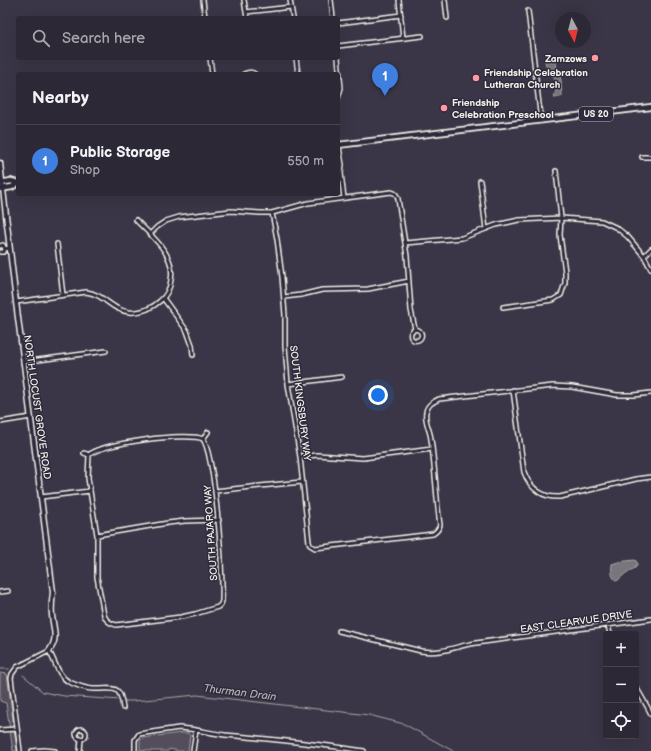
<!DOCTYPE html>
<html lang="en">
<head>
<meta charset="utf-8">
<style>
	body { margin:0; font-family:"Balsamiq Sans",sans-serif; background:#383441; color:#f1f3f6 }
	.controls { position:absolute; right:12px; bottom:12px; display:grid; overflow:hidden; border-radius:4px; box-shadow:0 4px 16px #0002 }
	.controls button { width:36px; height:36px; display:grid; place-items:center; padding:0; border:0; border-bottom:1px solid #484450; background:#2c2835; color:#f1f3f6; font:20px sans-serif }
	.compass { position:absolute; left:555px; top:12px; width:36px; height:36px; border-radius:50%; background:#2c2835; box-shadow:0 4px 16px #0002; rotate:173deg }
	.you { position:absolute; left:378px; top:395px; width:14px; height:14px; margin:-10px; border:3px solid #fff; border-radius:50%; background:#1a73e8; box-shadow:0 0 0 6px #1a73e833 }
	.badge { display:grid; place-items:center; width:26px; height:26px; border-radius:50%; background:#ff9aa2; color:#fff; font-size:13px; font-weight:700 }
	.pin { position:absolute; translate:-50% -33px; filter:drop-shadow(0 1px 2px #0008) }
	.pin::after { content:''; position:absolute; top:21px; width:14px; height:12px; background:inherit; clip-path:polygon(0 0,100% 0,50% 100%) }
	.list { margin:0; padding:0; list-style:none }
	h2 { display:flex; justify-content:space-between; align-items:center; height:52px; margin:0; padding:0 16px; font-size:17px }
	h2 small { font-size:13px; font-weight:400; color:#a6a6ad }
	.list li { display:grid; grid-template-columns:26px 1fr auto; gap:12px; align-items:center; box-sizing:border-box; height:72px; padding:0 16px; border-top:1px solid #484450 }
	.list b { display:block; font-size:15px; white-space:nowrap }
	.list p { margin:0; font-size:13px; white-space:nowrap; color:#a6a6ad }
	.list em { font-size:13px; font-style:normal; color:#a6a6ad }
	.icon { flex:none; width:22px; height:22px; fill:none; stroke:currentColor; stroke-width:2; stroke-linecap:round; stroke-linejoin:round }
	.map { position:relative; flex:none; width:651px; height:751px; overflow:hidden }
	.search { position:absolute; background:#2c2835; box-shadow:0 4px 16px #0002; left:16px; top:16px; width:324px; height:44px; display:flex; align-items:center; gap:10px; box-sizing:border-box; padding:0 14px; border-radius:4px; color:#a6a6ad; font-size:15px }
	.panel { position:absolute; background:#2c2835; box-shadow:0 4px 16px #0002; left:16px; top:72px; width:324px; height:124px; border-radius:4px }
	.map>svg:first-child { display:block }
</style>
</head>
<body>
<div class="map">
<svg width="651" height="751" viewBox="0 0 651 751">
	<rect width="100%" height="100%" fill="#3b3647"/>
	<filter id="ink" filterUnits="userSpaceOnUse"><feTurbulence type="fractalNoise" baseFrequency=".025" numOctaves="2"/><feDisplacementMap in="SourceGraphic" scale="8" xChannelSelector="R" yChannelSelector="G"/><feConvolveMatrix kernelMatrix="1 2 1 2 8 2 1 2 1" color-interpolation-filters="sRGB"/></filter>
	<g filter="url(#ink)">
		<!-- green -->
		<path fill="#534e5c" stroke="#a4a0a2" d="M0 673 7 674 17 751H13L6 703 0 701Z
			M181 733H188L190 735 188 751H177L176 750H174L169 749 168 751H150L140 750V740L143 738Z"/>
		<!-- water -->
		<path fill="#78747b" stroke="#aaa6a7" d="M548 54H551L554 57 561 80 562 96 561 97H559L555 98H554C555 92 558 87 556 82 553 73 539 63 548 54Z
			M635 560 637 562V566L635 568 626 573 617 581C611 578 611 570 612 564 619 561 627 561 635 560Z"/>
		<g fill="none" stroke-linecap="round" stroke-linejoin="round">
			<!-- stream -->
			<path stroke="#aaa6a7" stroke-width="1" d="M0 669H9
				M23 675 43 692 64 696 120 700
				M123 701H133L197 695 369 715 404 724 453 751"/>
			<!-- street casing -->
			<g stroke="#f4f1e8" stroke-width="6">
				<path id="street" d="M203 0 205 18
					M244 0 247 18
					M290 0 293 18
					M331 0 333 18
					M399 0 403 38
					M445 0 447 18
					M528 11 541 121
					M246 12 291 7
					M338 23 401 15
					M338 46 422 36
					M210 58 212 74
					M296 58 298 74
					M338 58 341 88 338 98
					M244 74C248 72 252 71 255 74
					M338 141 342 165 341 173 344 198
					M642 157H651
					M480 181 486 229
					M272 213 277 239 282 277 285 315V346L288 384 300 457 309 542 310 545 315 548 433 534C436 532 439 529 440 525 436 496 435 467 431 439 430 430 424 420 426 412 427 405 433 402 439 399L553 386 572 387 617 395H634L651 393
					M150 234 157 227 166 221 179 217 231 211 260 213H272L308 203 391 192C396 193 397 195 398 199L407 256 411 310 415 329
					M405 243 462 238 496 225 519 220 561 218 602 221 617 228 628 237 644 256 651 269
					M57 244 63 295
					M0 246 3 245 5 249 9 248
					M0 252H4L5 249
					M644 256 651 249
					M284 297 301 295 322 290 368 289 409 281
					M163 298 187 331 192 345 193 355
					M16 302 86 292C104 294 111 310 129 312 142 313 151 309 160 301 166 296 170 288 171 280 176 254 152 237 136 220
					M503 307 553 300 561 295 565 283V272L560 235 561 218 556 171
					M410.5 335a5.5 5.5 0 1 1 11 0a5.5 5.5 0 1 1-11 0Z
					M23 362 106 351
					M288 384 342 377
					M513 390 524 472C530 489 543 498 560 497L636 479 651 477
					M0 422 31 417
					M84 453 89 455C100 443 188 432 203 439L208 432
					M89 455 88 478 90 491 97 535V577L104 615C106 621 110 623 116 625L181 617 195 614 218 607 221 604 222 601C223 587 221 572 221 558 219 527 217 496 211 466 209 457 208 447 203 439
					M300 457 317 455 363 458 432 449
					M215 491 260 486 302 482
					M41 497 90 491
					M97 535 168 523 185 521 219 520
					M0 592 8 591
					M608 625 610 634
					M339 631 421 651C444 654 455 646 476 643L651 619
					M636 687 648 708 651 714
					M76 734a5 5 0 1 1 10 0a5 5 0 1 1-10 0Z
					M0 730 17 729
					M20 751 11 678 12 674 17 667 49 651C55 661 58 676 69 682 76 685 86 689 93 689 113 690 120 682 123 708
					M32 751 44 750 55 751
					M80 751 81 739
					M135 751V740L139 734 179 728C195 729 210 733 225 735 271 739 318 743 364 751
					M193 751 196 730"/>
			</g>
			<!-- secondary casing -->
			<g stroke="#f4f1e8" stroke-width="7">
				<path id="secondary" d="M0 163 16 302 53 592C52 600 51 607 52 615 53 629 59 638 49 651"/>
			</g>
			<!-- primary casing -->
			<g stroke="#f4f1e8" stroke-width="8">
				<path id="primary" d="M338 145 651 107
					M0 183 11 181 18 183
					M0 189 12 187 18 183"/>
			</g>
			<!-- street -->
			<use href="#street" stroke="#2f2a3d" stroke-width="3"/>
			<!-- secondary -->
			<use href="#secondary" stroke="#2f2a3d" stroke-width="4"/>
			<!-- primary -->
			<use href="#primary" stroke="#2f2a3d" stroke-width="4.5"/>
		</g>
	</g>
	<!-- markers -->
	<g fill="#ff9aa2" stroke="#2f2a3d" stroke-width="1.5">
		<circle cx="595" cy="58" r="4"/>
		<circle cx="476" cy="78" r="4"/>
		<circle cx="444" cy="108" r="4"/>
	</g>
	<g text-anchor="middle" stroke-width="3" stroke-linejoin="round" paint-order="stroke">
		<!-- shield labels -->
		<rect fill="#2f2a3d" stroke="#b9b5b5" stroke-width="1" x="579" y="107" width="34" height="14" rx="3"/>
		<g font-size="9" font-weight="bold" fill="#f4f1e8">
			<text x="596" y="117">US 20</text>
		</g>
		<!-- poi labels -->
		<g font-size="10" font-weight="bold" fill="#f4f1e8" stroke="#2f2a3d" text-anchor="start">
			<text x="587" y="62" text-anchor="end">Zamzows</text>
			<text x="484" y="76">Friendship Celebration<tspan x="484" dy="12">Lutheran Church</tspan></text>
			<text x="452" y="106">Friendship<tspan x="452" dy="12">Celebration Preschool</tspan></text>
		</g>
		<!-- street labels -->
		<g font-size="10" fill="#f4f1e8" stroke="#2f2a3d">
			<text transform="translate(301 403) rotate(83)" y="4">SOUTH KINGSBURY WAY</text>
			<text transform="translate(38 407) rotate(82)" y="4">NORTH LOCUST GROVE ROAD</text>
			<text transform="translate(210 533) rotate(-94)" y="4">SOUTH PAJARO WAY</text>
			<text transform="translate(576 621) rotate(-8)" y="4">EAST CLEARVUE DRIVE</text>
		</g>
		<!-- water labels -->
		<g font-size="11" font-style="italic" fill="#b6b2b2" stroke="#2f2a3d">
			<text transform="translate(240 692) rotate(7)" y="4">Thurman Drain</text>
		</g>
	</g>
</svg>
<div class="controls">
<button>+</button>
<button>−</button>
<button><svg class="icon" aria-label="locate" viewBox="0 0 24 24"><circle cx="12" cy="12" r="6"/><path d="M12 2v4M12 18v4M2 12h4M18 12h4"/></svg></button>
</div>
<svg class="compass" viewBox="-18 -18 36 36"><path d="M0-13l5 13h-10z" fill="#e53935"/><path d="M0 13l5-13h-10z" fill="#a6a6ad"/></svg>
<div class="you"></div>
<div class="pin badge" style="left:385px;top:96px;background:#3f7fe0">1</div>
<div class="search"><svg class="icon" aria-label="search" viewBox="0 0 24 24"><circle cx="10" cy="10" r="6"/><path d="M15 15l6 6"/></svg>Search here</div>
<section class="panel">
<h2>Nearby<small></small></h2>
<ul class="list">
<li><span class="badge" style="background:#3f7fe0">1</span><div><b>Public Storage</b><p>Shop</p></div><em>550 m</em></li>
</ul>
</section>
</div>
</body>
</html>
